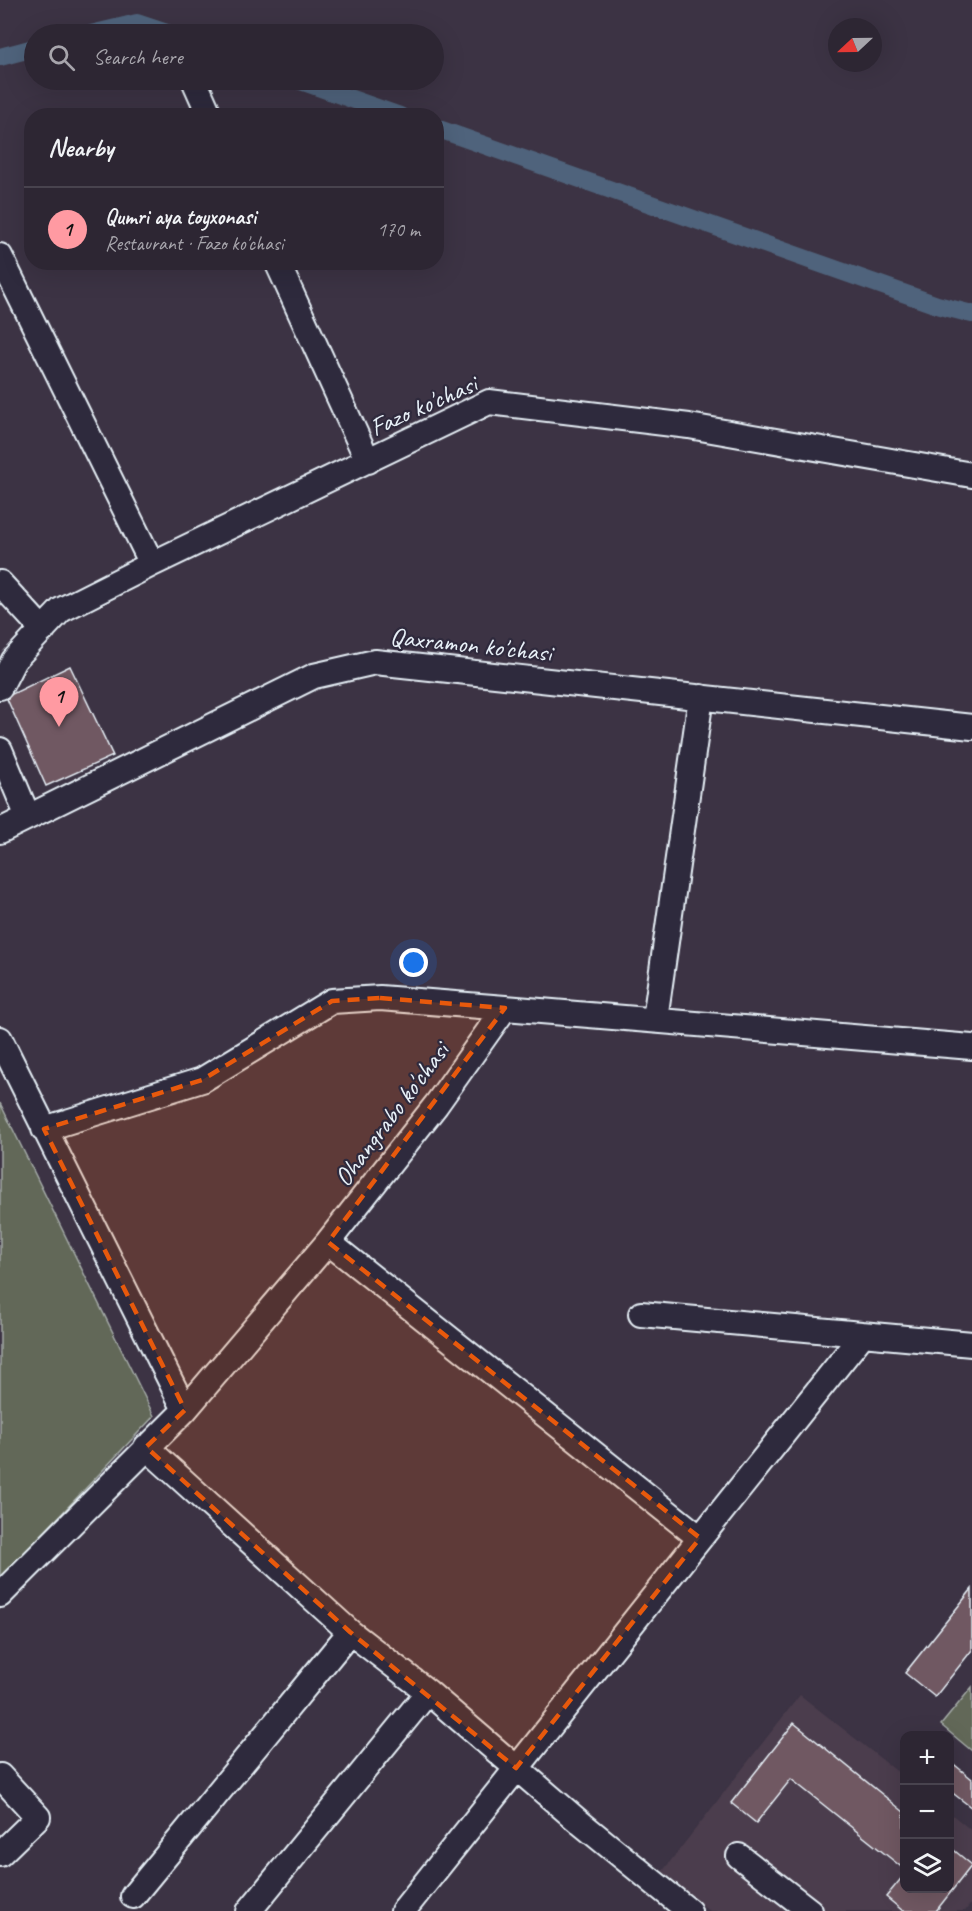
<!DOCTYPE html>
<html lang="en">
<head>
<meta charset="utf-8">
<style>
	body { margin:0; font-family:Caveat,sans-serif; background:#39323f; color:#f1f3f6 }
	.controls { position:absolute; right:18px; bottom:18px; display:grid; overflow:hidden; border-radius:12px; box-shadow:0 6px 24px #0002 }
	.controls button { width:54px; height:54px; display:grid; place-items:center; padding:0; border:0; border-bottom:2px solid #48434e; background:#2d2633; color:#f1f3f6; font:30px sans-serif }
	.compass { position:absolute; left:828px; top:18px; width:54px; height:54px; border-radius:50%; background:#2d2633; box-shadow:0 6px 24px #0002; rotate:248deg }
	.you { position:absolute; left:414px; top:963px; width:21px; height:21px; margin:-15px; border:4px solid #fff; border-radius:50%; background:#1a73e8; box-shadow:0 0 0 9px #1a73e833 }
	.badge { display:grid; place-items:center; width:39px; height:39px; border-radius:50%; background:#ff9aa2; color:#111; font-size:20px; font-weight:700 }
	.pin { position:absolute; translate:-50% -50px; filter:drop-shadow(0 2px 3px #0008) }
	.pin::after { content:''; position:absolute; top:32px; width:21px; height:18px; background:inherit; clip-path:polygon(0 0,100% 0,50% 100%) }
	.list { margin:0; padding:0; list-style:none }
	h2 { display:flex; justify-content:space-between; align-items:center; height:78px; margin:0; padding:0 24px; font-size:26px }
	h2 small { font-size:20px; font-weight:400; color:#a7a5ac }
	.list li { display:grid; grid-template-columns:39px 1fr auto; gap:18px; align-items:center; box-sizing:border-box; height:84px; padding:0 24px; border-top:2px solid #48434e }
	.list b { display:block; font-size:22px; white-space:nowrap }
	.list p { margin:0; font-size:20px; white-space:nowrap; color:#a7a5ac }
	.list em { font-size:20px; font-style:normal; color:#a7a5ac }
	.icon { flex:none; width:33px; height:33px; fill:none; stroke:currentColor; stroke-width:2; stroke-linecap:round; stroke-linejoin:round }
	.map { position:relative; flex:none; width:972px; height:1911px; overflow:hidden }
	.search { position:absolute; background:#2d2633; box-shadow:0 6px 24px #0002; left:24px; top:24px; width:420px; height:66px; display:flex; align-items:center; gap:15px; box-sizing:border-box; padding:0 21px; border-radius:33px; color:#a7a5ac; font-size:22px }
	.panel { position:absolute; background:#2d2633; box-shadow:0 6px 24px #0002; left:24px; top:108px; width:420px; height:162px; border-radius:24px }
	.map>svg:first-child { display:block }
</style>
</head>
<body>
<div class="map">
<svg width="972" height="1911" viewBox="0 0 972 1911">
	<rect width="100%" height="100%" fill="#3c3344"/>
	<filter id="ink" filterUnits="userSpaceOnUse"><feTurbulence type="fractalNoise" baseFrequency=".0167" numOctaves="2"/><feDisplacementMap in="SourceGraphic" scale="12" xChannelSelector="R" yChannelSelector="G"/><feConvolveMatrix kernelMatrix="1 2 1 2 8 2 1 2 1" color-interpolation-filters="sRGB"/></filter>
	<g filter="url(#ink)">
		<!-- built -->
		<path fill="#4c3e4d" d="M800 1695 904 1777V1888H950V1813L972 1831V1902L965 1911H710L662 1872Z"/>
		<!-- green -->
		<path fill="#626759" stroke="#a5aca8" stroke-width="1.5" d="M0 1103 154 1416 0 1579Z
			M972 1687V1751L941 1725Z"/>
		<g fill="none" stroke-linecap="round" stroke-linejoin="round">
			<!-- canal -->
			<path stroke="#4f647b" stroke-width="18" d="M91 34 137 23 170 34
				M0 57 34 48
				M298 80 400 116
				M436 128 937 305 972 314"/>
		</g>
		<!-- building -->
		<path fill="#705862" stroke="#e8f1f8" stroke-width="1.5" d="M70 666 113 756 46 786 7 699 12 694Z
			M972 1589V1650L935 1697 905 1673Z
			M794 1723 904 1812V1869L791 1779 756 1823 731 1803Z
			M950 1761 972 1779V1808L950 1791Z
			M950 1847 972 1865 936 1911H903L886 1897 904 1875V1888H950Z"/>
		<g fill="none" stroke-linecap="round" stroke-linejoin="round">
			<!-- minor casing -->
			<g stroke="#e8f1f8" stroke-width="28">
				<path id="minor" d="M194 80 210 116
					M0 256 152 564
					M277 262 368 461
					M0 583 43 630
					M0 687 14 660 61 610 152 564 489 402 689 426 972 475
					M0 750 28 817
					M0 831 314 676 375 662 972 727
					M655 1019 701 697
					M0 1039 185 1410
					M44 1129 202 1080 332 1001 380 998 505 1008
					M328 1242 700 1538
					M641 1314 972 1344
					M146 1447 350 1632 428 1692 577 1820 689 1911
					M0 1595 185 1410 328 1242 436 1105 505 1008 972 1047
					M0 1776 38 1817 0 1854
					M739 1856 810 1911
					M133 1896 350 1632
					M249 1911 428 1692
					M403 1911 863 1334"/>
			</g>
			<!-- minor -->
			<use href="#minor" stroke="#2f2a3d" stroke-width="24"/>
		</g>
	</g>
	<!-- marked area -->
	<path fill="#e8590c" fill-opacity="0.2" stroke="#e8590c" stroke-width="4.5" stroke-dasharray="12 8" stroke-linejoin="round" d="M380 998 505 1008 328 1242 700 1538 516 1768 350 1632 146 1447 185 1410 44 1129 202 1080 332 1001Z"/>
	<g text-anchor="middle" stroke-width="4.5" stroke-linejoin="round" paint-order="stroke">
		<!-- street labels -->
		<g font-size="26" fill="#e8f1f8" stroke="#2f2a3d">
			<text transform="translate(423 405) rotate(-24)" y="9">Fazo ko'chasi</text>
			<text transform="translate(471 644) rotate(6)" y="9">Qaxramon ko'chasi</text>
			<text transform="translate(391 1114) rotate(-53)" y="9">Ohangrabo ko'chasi</text>
		</g>
	</g>
</svg>
<div class="controls">
<button>+</button>
<button>−</button>
<button><svg class="icon" aria-label="layers" viewBox="0 0 24 24"><path d="M12 4l9 5-9 5-9-5zM3 14l9 5 9-5"/></svg></button>
</div>
<svg class="compass" viewBox="-18 -18 36 36"><path d="M0-13l5 13h-10z" fill="#e53935"/><path d="M0 13l5-13h-10z" fill="#a7a5ac"/></svg>
<div class="you"></div>
<div class="pin badge" style="left:59px;top:727px">1</div>
<div class="search"><svg class="icon" aria-label="search" viewBox="0 0 24 24"><circle cx="10" cy="10" r="6"/><path d="M15 15l6 6"/></svg>Search here</div>
<section class="panel">
<h2>Nearby<small></small></h2>
<ul class="list">
<li><span class="badge">1</span><div><b>Qumri aya toyxonasi</b><p>Restaurant · Fazo ko'chasi</p></div><em>170 m</em></li>
</ul>
</section>
</div>
</body>
</html>
